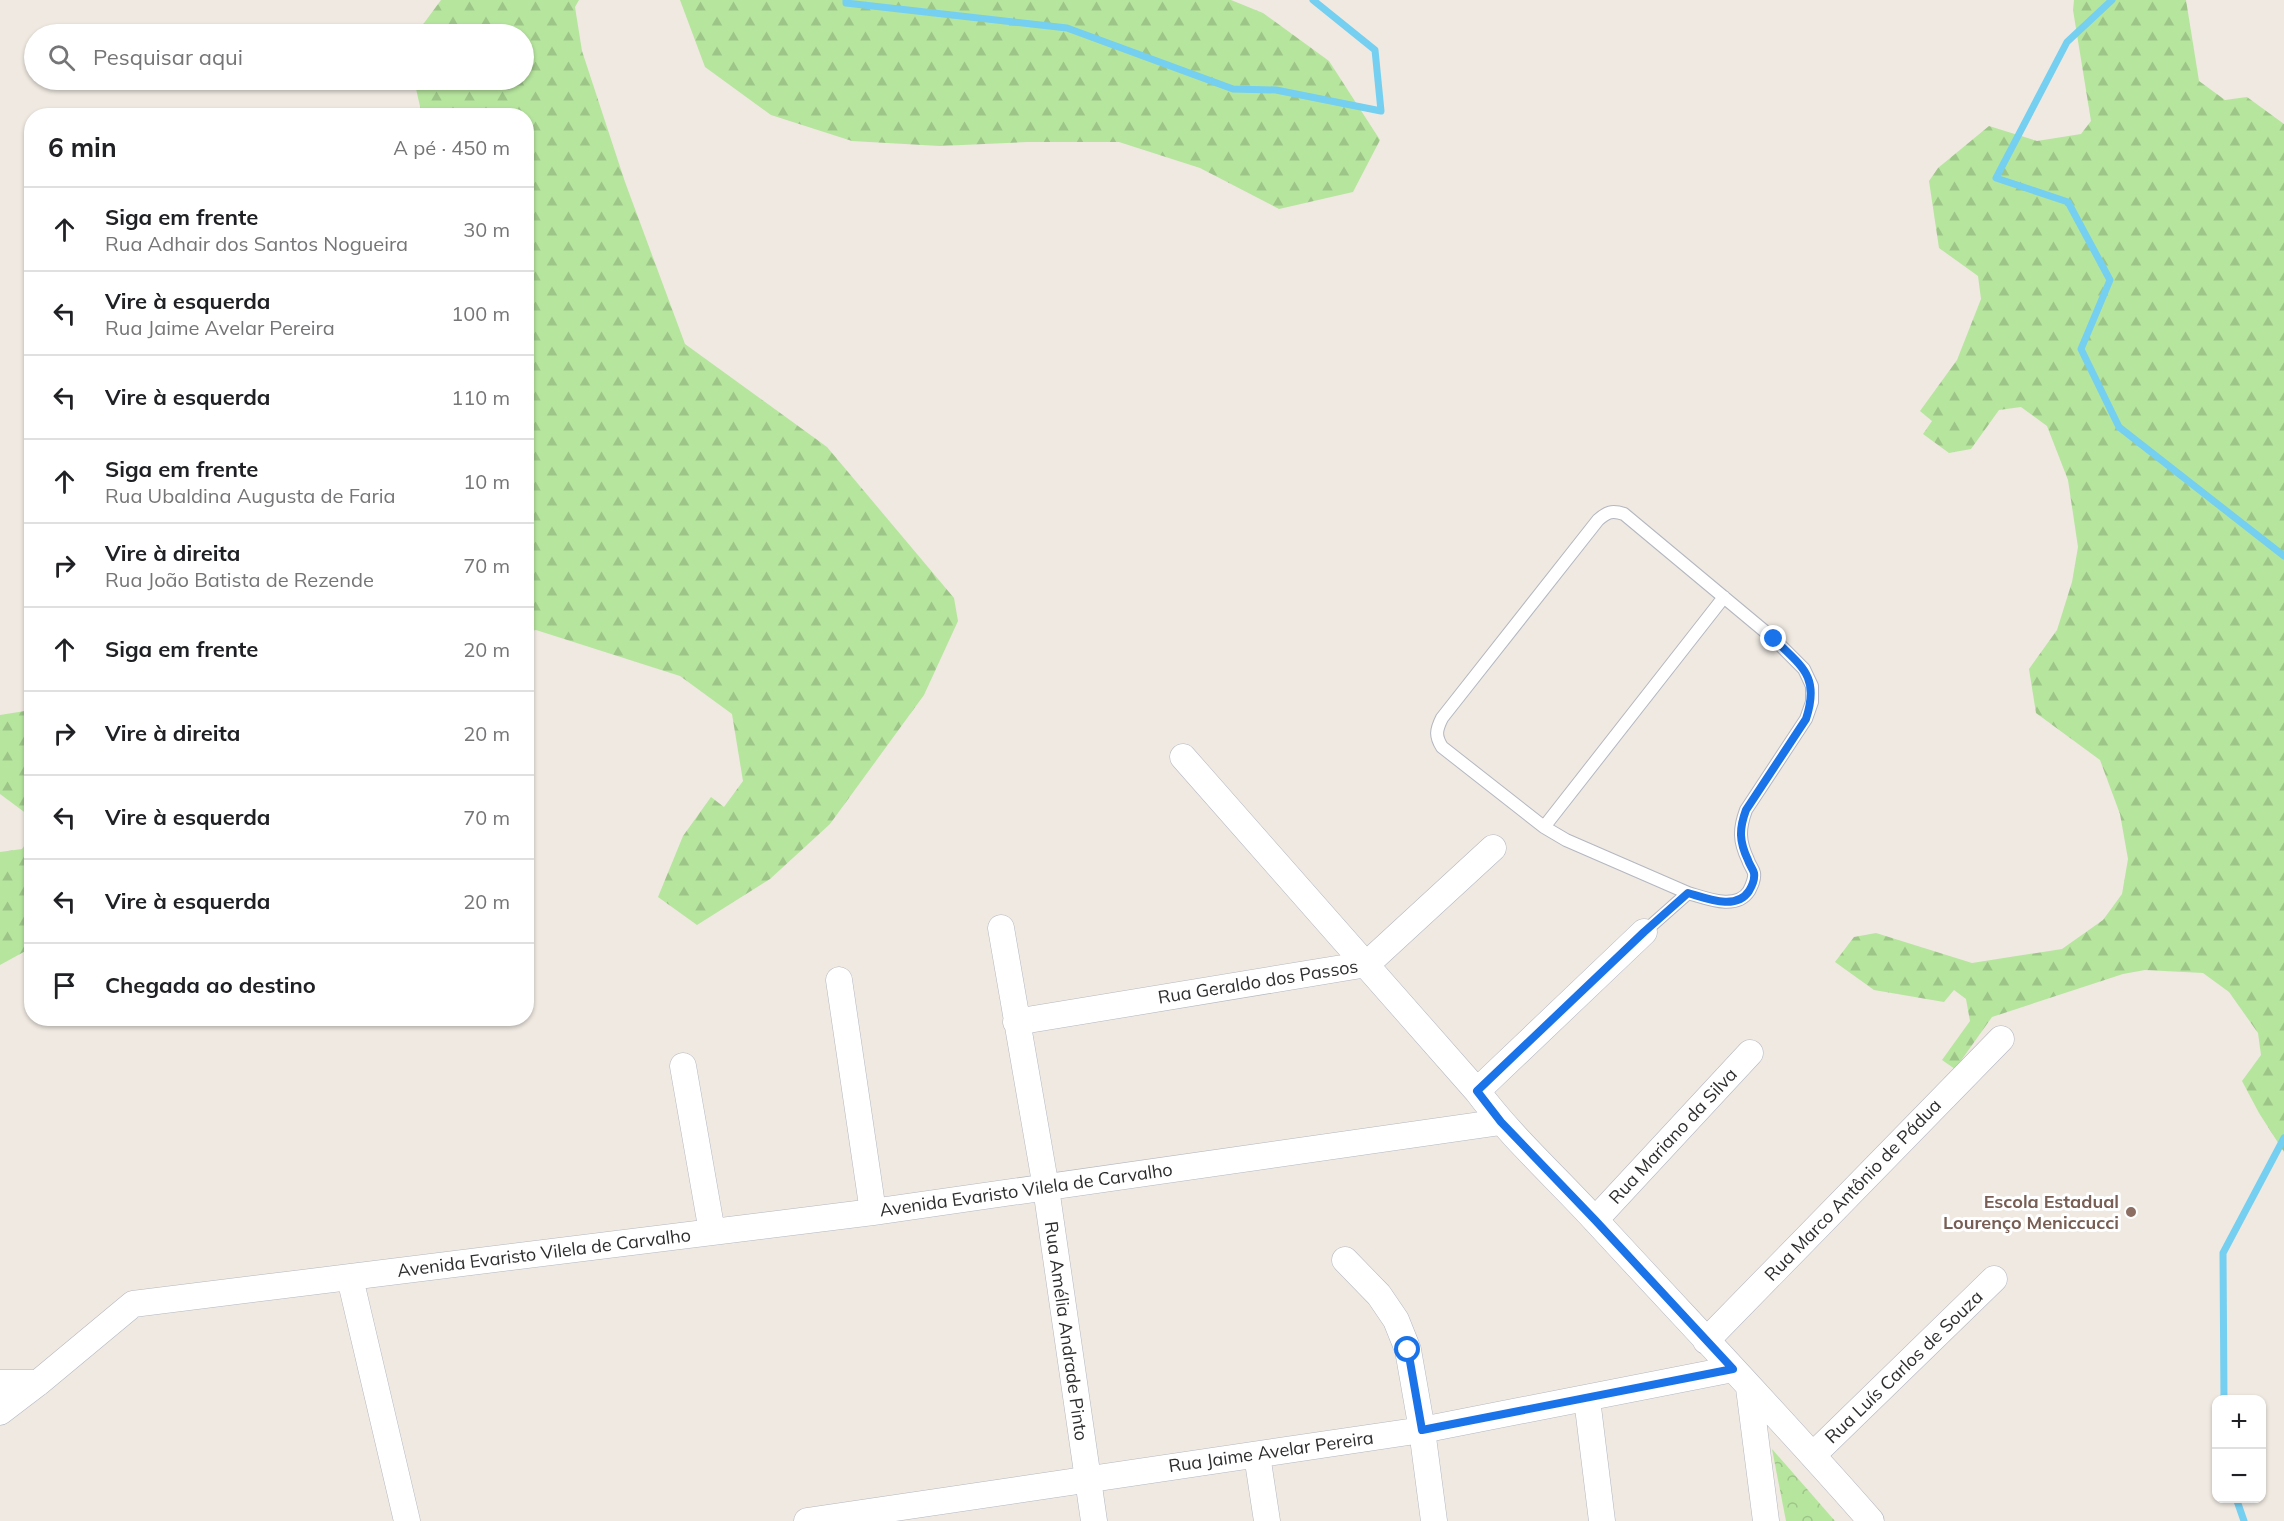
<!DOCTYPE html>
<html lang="pt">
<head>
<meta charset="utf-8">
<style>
	body { margin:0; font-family:Mulish,sans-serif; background:#f6f6f6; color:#202124 }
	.controls { position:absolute; right:18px; bottom:18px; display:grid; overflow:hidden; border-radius:12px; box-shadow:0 2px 4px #0004 }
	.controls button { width:54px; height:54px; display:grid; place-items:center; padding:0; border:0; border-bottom:2px solid #e0e0e0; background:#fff; color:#202124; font:30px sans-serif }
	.stop { position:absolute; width:18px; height:18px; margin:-14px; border:4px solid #1a73e8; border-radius:50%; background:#fff }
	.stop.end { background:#1a73e8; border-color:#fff; box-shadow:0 2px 6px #0008 }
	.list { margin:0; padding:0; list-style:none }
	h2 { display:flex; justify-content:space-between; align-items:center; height:78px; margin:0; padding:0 24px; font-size:26px }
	h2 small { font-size:20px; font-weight:400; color:#757577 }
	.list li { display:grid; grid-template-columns:39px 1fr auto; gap:18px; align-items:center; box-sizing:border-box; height:84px; padding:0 24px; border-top:2px solid #e0e0e0 }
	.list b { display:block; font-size:22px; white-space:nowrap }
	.list p { margin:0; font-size:20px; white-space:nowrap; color:#757577 }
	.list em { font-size:20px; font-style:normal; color:#757577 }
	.icon { flex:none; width:33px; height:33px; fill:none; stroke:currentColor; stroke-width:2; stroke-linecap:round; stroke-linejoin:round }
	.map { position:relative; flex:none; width:2284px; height:1521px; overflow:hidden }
	.search { position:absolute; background:#fff; box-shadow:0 2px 4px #0004; left:24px; top:24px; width:510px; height:66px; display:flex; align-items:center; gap:15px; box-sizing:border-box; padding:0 21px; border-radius:33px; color:#757577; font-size:22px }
	.panel { position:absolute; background:#fff; box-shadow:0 2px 4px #0004; left:24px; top:108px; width:510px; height:918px; border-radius:24px }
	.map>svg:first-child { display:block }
</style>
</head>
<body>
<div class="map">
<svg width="2284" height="1521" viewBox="0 0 2284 1521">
	<defs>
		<pattern id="forest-firs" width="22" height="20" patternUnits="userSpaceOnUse" patternTransform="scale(1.5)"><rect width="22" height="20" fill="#b6e59e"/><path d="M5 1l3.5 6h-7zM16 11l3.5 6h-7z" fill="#9dc588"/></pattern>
		<pattern id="park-crowns" width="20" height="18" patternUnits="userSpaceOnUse" patternTransform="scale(1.5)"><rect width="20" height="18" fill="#b6e59e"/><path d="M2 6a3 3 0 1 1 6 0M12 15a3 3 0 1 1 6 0" fill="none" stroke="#9dc588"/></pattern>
	</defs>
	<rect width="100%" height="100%" fill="#efe9e1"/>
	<!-- forest -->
	<path fill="url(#forest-firs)" d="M441 0H579L575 7 582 51 625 182 685 344 827 447 954 598 958 621 924 695 830 824 770 879 697 925 658 897 683 836 711 797 724 807 743 781 732 714 680 676 536 630 527 632 526 399 532 391 526 363V116L422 115 414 80H524V34H416Z
		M680 0H1231L1263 13 1329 61 1380 140 1353 192 1279 209 1200 168 1119 142H1027L940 146 852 141 771 115 705 67Z
		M2074 0H2186L2199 81 2225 100 2247 97 2284 124V1152L2259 1113 2242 1081 2261 1055 2258 1033 2229 992 2203 973 2145 970 2123 974 1992 1017 1955 1069 1942 1060 1970 1021 1966 999 1954 990 1944 1002 1874 990 1835 962 1854 937 1876 933 1972 963 2062 949 2103 920 2122 894 2128 859 2120 814 2100 760 2036 713 2029 669 2057 630 2072 582 2078 547 2068 480 2047 426 2021 407 1999 410 1971 449 1949 453 1923 434 1932 421 1920 411 1957 360 1981 299 1978 276 1939 248 1929 181 1938 168 1989 126 2037 141 2081 134 2091 121 2073 10Z
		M31 710V948L0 965V852L22 849 31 836 27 814 0 794V715Z"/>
	<!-- park -->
	<path fill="url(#park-crowns)" d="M1772 1449 1835 1521H1786Z"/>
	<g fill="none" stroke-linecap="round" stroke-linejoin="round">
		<!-- stream -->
		<path stroke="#75cff0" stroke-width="7" d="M846 0V3L1067 28 1233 89 1276 90 1381 111 1375 50 1313 0
			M2112 0 2067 42 1996 178 2068 202 2110 280 2081 349 2119 427 2284 556
			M2224 1400 2223 1253 2284 1138
			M2236 1498 2244 1521"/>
		<!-- service casing -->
		<g stroke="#b4b7c1" stroke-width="14">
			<path id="service" d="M1544 827 1724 597
				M1644 932 1688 893C1706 898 1736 911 1749 891 1752 885 1755 879 1754 873 1753 869 1749 864 1748 860 1739 841 1739 829 1746 810L1806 719 1812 702V686L1804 669 1774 639 1624 514C1612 510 1607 512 1598 520L1442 718C1436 730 1435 736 1442 747L1544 827 1566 840 1688 893"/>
		</g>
		<!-- minor casing -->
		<g stroke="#b4b7c1" stroke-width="27">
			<path id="minor" d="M1183 757 1477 1091C1513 1139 1557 1178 1597 1222 1689 1322 1782 1419 1871 1521
				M1001 928 1046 1188 1094 1521
				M839 980 873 1212
				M1016 1022 1367 964 1493 848
				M683 1066 712 1232
				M1477 1091 1644 932
				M1595 1220 1750 1053
				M1345 1260 1379 1295 1396 1320 1408 1350 1422 1430 1434 1521
				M350 1278 407 1521
				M1706 1341 2001 1039
				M0 1383H38
				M1749 1388 1766 1521
				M1587 1399 1602 1521
				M0 1412 38 1383 133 1304 873 1212 1501 1122
				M1257 1455 1267 1521
				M1813 1455 1994 1279
				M807 1521 1422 1430 1733 1369"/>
		</g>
		<!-- service -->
		<use href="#service" stroke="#fff" stroke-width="12"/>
		<!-- minor -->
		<use href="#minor" stroke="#fff" stroke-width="26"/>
	</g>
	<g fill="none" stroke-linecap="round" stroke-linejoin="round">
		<!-- route -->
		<path stroke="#1a73e8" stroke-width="8" d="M1408 1350 1422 1430 1733 1369 1595 1220 1501 1122 1477 1091 1644 932 1688 893C1706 898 1736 911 1749 891 1752 886 1755 879 1754 873 1753 869 1749 864 1748 860 1739 841 1739 829 1746 810L1806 719C1820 676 1802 667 1774 639"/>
	</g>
	<!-- markers -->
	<circle fill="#8d6e63" stroke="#fff" stroke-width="2" cx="2131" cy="1212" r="6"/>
	<g text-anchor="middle" stroke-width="6" stroke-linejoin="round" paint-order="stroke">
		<!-- street labels -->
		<g font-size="18" fill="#2e2e2e" stroke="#fff">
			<text transform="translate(1258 982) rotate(-9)" y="6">Rua Geraldo dos Passos</text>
			<text transform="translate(1673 1136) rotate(-47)" y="6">Rua Mariano da Silva</text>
			<text transform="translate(1026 1190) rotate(-8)" y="6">Avenida Evaristo Vilela de Carvalho</text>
			<text transform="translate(1853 1190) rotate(-46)" y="6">Rua Marco Antônio de Pádua</text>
			<text transform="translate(544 1253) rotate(-7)" y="6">Avenida Evaristo Vilela de Carvalho</text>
			<text transform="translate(1066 1331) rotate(82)" y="6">Rua Amélia Andrade Pinto</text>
			<text transform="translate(1904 1367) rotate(-44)" y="6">Rua Luís Carlos de Souza</text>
			<text transform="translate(1271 1452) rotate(-8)" y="6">Rua Jaime Avelar Pereira</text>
		</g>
		<!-- education labels -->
		<g font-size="18" font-weight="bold" fill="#785e54" stroke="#fff" text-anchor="end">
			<text x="2119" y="1208">Escola Estadual<tspan x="2119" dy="21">Lourenço Meniccucci</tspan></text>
		</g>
	</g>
</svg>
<div class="controls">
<button>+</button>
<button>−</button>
</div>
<div class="stop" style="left:1408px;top:1350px"></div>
<div class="stop end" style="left:1774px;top:639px"></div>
<div class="search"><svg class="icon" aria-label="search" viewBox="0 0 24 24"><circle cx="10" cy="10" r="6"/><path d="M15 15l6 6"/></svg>Pesquisar aqui</div>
<section class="panel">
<h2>6 min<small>A pé · 450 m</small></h2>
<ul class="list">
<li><svg class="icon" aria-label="ahead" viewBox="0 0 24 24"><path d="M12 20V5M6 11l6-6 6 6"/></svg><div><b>Siga em frente</b><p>Rua Adhair dos Santos Nogueira</p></div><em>30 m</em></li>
<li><svg class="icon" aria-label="left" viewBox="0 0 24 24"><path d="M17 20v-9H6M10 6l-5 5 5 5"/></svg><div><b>Vire à esquerda</b><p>Rua Jaime Avelar Pereira</p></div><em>100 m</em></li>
<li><svg class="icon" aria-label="left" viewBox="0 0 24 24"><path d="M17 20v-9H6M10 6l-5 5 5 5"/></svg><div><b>Vire à esquerda</b></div><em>110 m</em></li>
<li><svg class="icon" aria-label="ahead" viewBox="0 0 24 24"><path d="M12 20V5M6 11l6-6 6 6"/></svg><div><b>Siga em frente</b><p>Rua Ubaldina Augusta de Faria</p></div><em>10 m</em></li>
<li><svg class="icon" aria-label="right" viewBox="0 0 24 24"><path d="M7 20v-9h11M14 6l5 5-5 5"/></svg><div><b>Vire à direita</b><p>Rua João Batista de Rezende</p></div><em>70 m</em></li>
<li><svg class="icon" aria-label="ahead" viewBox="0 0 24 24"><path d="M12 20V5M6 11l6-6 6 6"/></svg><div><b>Siga em frente</b></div><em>20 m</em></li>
<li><svg class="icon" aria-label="right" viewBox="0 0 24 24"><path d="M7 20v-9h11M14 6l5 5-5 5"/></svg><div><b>Vire à direita</b></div><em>20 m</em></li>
<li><svg class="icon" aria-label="left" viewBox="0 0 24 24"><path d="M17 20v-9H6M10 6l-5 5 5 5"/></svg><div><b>Vire à esquerda</b></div><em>70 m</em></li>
<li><svg class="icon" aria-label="left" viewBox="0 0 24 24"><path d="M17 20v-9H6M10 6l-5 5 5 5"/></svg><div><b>Vire à esquerda</b></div><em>20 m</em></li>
<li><svg class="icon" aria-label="arrive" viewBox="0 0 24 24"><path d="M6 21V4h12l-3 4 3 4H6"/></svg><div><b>Chegada ao destino</b></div></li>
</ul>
</section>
</div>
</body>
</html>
